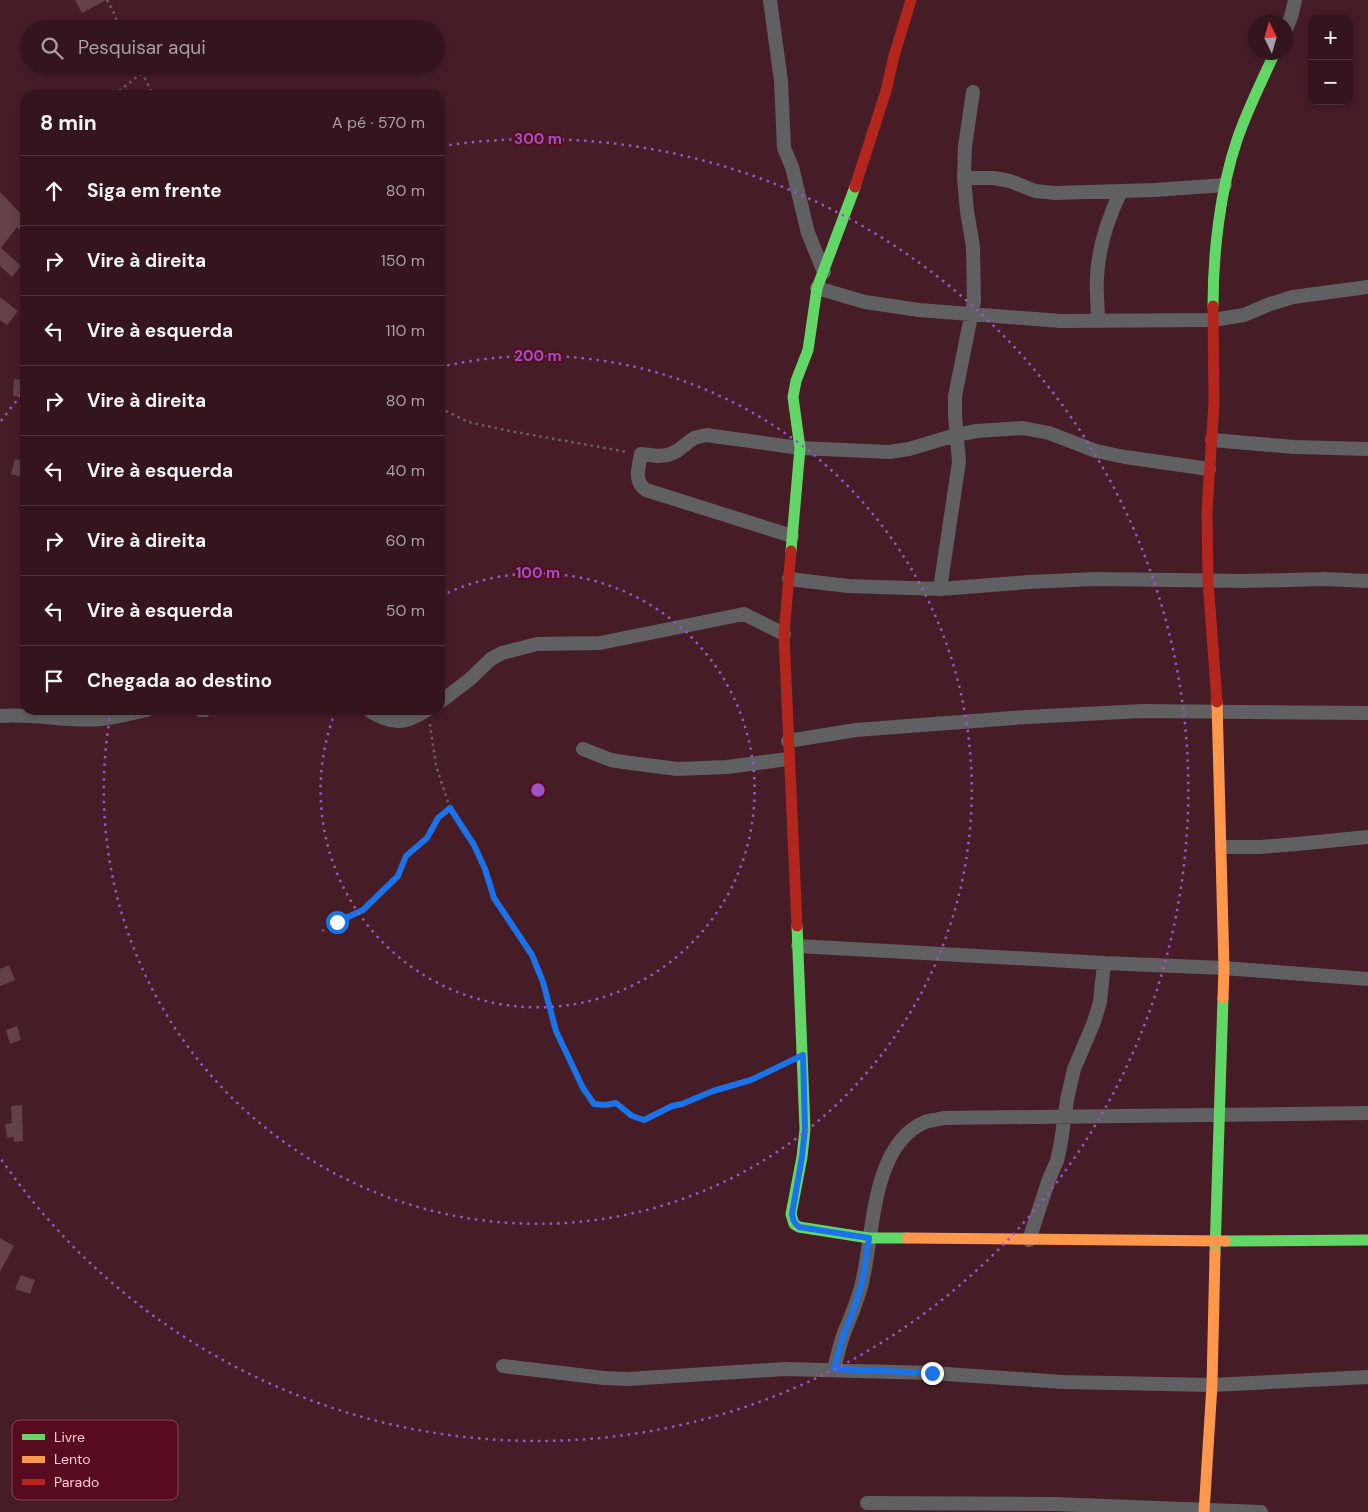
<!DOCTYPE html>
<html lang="pt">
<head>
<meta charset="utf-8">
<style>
	body { margin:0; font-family:"DM Sans",sans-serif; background:#3f222a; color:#f1f3f6 }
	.controls { position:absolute; right:15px; top:15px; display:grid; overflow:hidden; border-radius:10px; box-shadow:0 2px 8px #0003 }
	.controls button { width:45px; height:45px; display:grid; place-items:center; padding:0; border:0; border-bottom:1px solid #4e343b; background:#34151d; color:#f1f3f6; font:25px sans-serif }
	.compass { position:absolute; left:1248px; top:15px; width:45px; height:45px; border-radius:50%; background:#34151d; box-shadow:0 2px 8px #0003; rotate:355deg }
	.stop { position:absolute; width:15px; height:15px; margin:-11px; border:4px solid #1a73e8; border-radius:50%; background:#fff }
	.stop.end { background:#1a73e8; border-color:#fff; box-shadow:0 1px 5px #0008 }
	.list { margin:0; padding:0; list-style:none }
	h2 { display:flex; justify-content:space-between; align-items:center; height:65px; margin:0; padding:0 20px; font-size:21px }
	h2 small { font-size:16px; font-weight:400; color:#a99fa4 }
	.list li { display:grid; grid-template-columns:32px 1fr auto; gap:15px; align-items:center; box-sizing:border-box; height:70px; padding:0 20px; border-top:1px solid #4e343b }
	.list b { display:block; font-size:19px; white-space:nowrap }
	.list em { font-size:16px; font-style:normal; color:#a99fa4 }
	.icon { flex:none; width:28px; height:28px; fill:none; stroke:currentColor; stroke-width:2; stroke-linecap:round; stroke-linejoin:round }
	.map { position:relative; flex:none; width:1368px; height:1512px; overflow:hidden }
	.search { position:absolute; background:#34151d; box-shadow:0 2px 8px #0003; left:20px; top:20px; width:425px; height:55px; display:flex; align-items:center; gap:12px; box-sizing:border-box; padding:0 18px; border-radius:28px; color:#a99fa4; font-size:19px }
	.panel { position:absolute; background:#34151d; box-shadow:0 2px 8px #0003; left:20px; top:90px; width:425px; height:625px; border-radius:15px }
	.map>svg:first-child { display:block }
</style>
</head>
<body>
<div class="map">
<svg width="1368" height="1512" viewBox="0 0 1368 1512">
	<rect width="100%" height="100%" fill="#461c27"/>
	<!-- building -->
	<path fill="#644149" d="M75 0H106L82 13Z
		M0 192 25 218V236L17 227 1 248 21 266 12 277 0 266Z
		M0 297 18 311 7 325 0 320Z
		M14 379 25 380V397L13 396Z
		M15 459 25 461V478L11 474Z
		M9 965 15 980 0 986V969Z
		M17 1026 21 1040 10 1044 6 1030Z
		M22 1105 23 1141 14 1142V1137L7 1138 5 1124 12 1123 11 1106Z
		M0 1238 14 1246 0 1272Z
		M21 1275 35 1280 30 1294 15 1289Z"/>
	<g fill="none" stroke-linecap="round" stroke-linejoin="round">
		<!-- path -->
		<path stroke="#6b5f63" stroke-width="2.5" stroke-dasharray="2.5 4" stroke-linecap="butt" d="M107 0 113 11 120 29
			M139 66 153 95
			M114 95 142 73
			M440 408 468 422 510 431 627 452
			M430 724 436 766 450 808 474 845 485 869 495 898 532 955 543 982 556 1031 583 1087 594 1105H606L616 1103 632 1116 644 1120 672 1106 682 1104 713 1091 751 1080 787 1063
			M322 931 363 910 398 875 406 856 427 838 438 818 450 808"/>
		<!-- street -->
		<path stroke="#605f62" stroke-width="14" d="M770 0 781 81 784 148 792 167 808 233 824 272
			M1286 29 1291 17 1295 0
			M964 178H994L1010 181 1035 191 1055 193 1155 190 1225 185
			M817 288 865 302 919 310 1061 321 1213 320 1244 315 1270 304 1293 297 1368 287
			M1098 321C1098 307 1096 292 1097 278 1098 248 1108 218 1121 191
			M1212 440 1294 447 1368 449
			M792 536 646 490C633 481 639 467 641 454L658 456 668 455 677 451 694 438 706 435 800 448 889 452 909 449 956 435 977 431 1023 428 1049 433 1096 451 1125 457 1209 469
			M789 579 848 586 940 589 1029 582 1096 579 1246 581 1325 579 1368 581
			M940 589 959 462 955 416V396L974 301 973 247 967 211 964 178 965 146 973 92
			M440 702 469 680 491 659 502 653 537 644 600 643 744 614 784 634
			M201 710H205
			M369 710C373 714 379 716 384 718 401 725 412 719 427 710
			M0 716C34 713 67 722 101 719 116 718 132 713 147 710
			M788 741 856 730 1026 717 1143 711 1368 713
			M583 749 611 760 623 762 677 769 727 767 788 759
			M1222 847H1260L1297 844 1368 837
			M798 946 1104 963 1224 968 1368 979
			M1029 1240 1049 1179 1057 1161 1061 1142 1067 1100 1074 1069 1094 1022 1100 1002 1104 963
			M503 1366 604 1378 628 1379 785 1369 932 1373 1063 1382 1212 1385 1368 1377
			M834 1369C837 1357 840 1344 844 1333 851 1316 858 1300 862 1283 874 1234 871 1145 925 1122 930 1120 938 1120 943 1118L1368 1113
			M867 1503 1054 1504 1261 1512"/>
		<!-- fast -->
		<path stroke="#63d668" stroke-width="11" d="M1213 306C1213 254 1220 190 1237 140 1247 110 1262 81 1275 52
			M791 551 800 448 793 397 796 381 808 350 817 288 855 187
			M797 926 805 1129 802 1157 791 1214 794 1224 799 1227 869 1238H907
			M1225 1241 1368 1240
			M1215 1253 1223 998"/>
		<!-- slow -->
		<path stroke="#ff974d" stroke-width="11" d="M1217 702 1224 968 1223 998
			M907 1238 1225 1241
			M1204 1512 1212 1385 1215 1253"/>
		<!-- jam -->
		<path stroke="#b3261e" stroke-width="11" d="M855 187 886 91 894 56 911 0
			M1213 306 1214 402 1207 511 1208 580 1217 702
			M791 551 784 634 797 926"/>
	</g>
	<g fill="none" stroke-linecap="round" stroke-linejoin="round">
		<!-- route -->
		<path stroke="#1a73e8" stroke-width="6" d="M337 922 363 910 398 876 406 856 427 838 438 818 450 808 474 845 485 869 494 898 532 955 543 982 556 1031 583 1088 594 1104 606 1105 616 1103 632 1116 644 1120 672 1106 682 1104 713 1091 751 1080 803 1055 805 1129 802 1157 792 1214C793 1220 794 1223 799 1227L869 1238 862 1283 851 1317 844 1334 834 1369 932 1373"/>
	</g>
	<!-- distance rings -->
	<g fill="none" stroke="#9c54c4" stroke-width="2.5" stroke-dasharray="2.5 5">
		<path d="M441 596A217 217 0 1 1 336 710"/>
		<path d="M440 367A434 434 0 1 1 111 711"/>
		<path d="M1 421A651 651 0 0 1 22 394M442 146A651 651 0 1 1 1 1159"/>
	</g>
	<!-- legend -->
	<rect x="12" y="1420" width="166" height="80" rx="8" fill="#580b1f" stroke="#8a4554" stroke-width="1"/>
	<rect x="22" y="1434" width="23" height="6" fill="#63d668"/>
	<rect x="22" y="1456" width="23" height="7" fill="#ff974d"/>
	<rect x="22" y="1479" width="23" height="6" fill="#b3261e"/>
	<g font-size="14" fill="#fdcdd1">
		<text x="54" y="1442">Livre</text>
		<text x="54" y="1464">Lento</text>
		<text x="54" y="1487">Parado</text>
	</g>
	<circle cx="538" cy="790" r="8" fill="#9c54c4" stroke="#580b1f" stroke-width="2.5"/>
	<g font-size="15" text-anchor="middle" font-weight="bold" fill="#9c54c4" stroke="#580b1f" stroke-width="4" stroke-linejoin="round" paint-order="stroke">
		<text x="538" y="144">300 m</text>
		<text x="538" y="361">200 m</text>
		<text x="538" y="578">100 m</text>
	</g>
</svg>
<div class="controls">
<button>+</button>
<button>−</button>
</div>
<svg class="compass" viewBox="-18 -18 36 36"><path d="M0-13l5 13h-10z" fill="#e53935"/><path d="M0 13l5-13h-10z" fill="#a99fa4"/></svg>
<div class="stop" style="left:337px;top:922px"></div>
<div class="stop end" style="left:932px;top:1373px"></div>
<div class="search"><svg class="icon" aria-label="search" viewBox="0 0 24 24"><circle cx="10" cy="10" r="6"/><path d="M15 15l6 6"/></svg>Pesquisar aqui</div>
<section class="panel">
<h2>8 min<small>A pé · 570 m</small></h2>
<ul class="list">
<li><svg class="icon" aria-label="ahead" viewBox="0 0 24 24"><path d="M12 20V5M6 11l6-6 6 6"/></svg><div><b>Siga em frente</b></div><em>80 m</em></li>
<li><svg class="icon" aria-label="right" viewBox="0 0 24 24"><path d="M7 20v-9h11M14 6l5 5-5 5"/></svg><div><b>Vire à direita</b></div><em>150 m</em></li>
<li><svg class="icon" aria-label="left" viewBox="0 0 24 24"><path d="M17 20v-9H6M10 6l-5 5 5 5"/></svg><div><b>Vire à esquerda</b></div><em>110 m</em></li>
<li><svg class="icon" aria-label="right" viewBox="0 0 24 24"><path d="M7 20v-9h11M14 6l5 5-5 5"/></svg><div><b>Vire à direita</b></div><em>80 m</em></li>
<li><svg class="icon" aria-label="left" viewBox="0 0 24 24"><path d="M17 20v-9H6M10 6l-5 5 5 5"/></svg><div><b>Vire à esquerda</b></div><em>40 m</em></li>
<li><svg class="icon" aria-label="right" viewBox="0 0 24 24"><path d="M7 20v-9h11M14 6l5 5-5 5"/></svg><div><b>Vire à direita</b></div><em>60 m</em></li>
<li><svg class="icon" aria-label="left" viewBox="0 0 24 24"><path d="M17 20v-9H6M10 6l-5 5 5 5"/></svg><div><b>Vire à esquerda</b></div><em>50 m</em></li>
<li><svg class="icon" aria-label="arrive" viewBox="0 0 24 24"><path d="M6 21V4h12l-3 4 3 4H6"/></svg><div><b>Chegada ao destino</b></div></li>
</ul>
</section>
</div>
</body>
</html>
